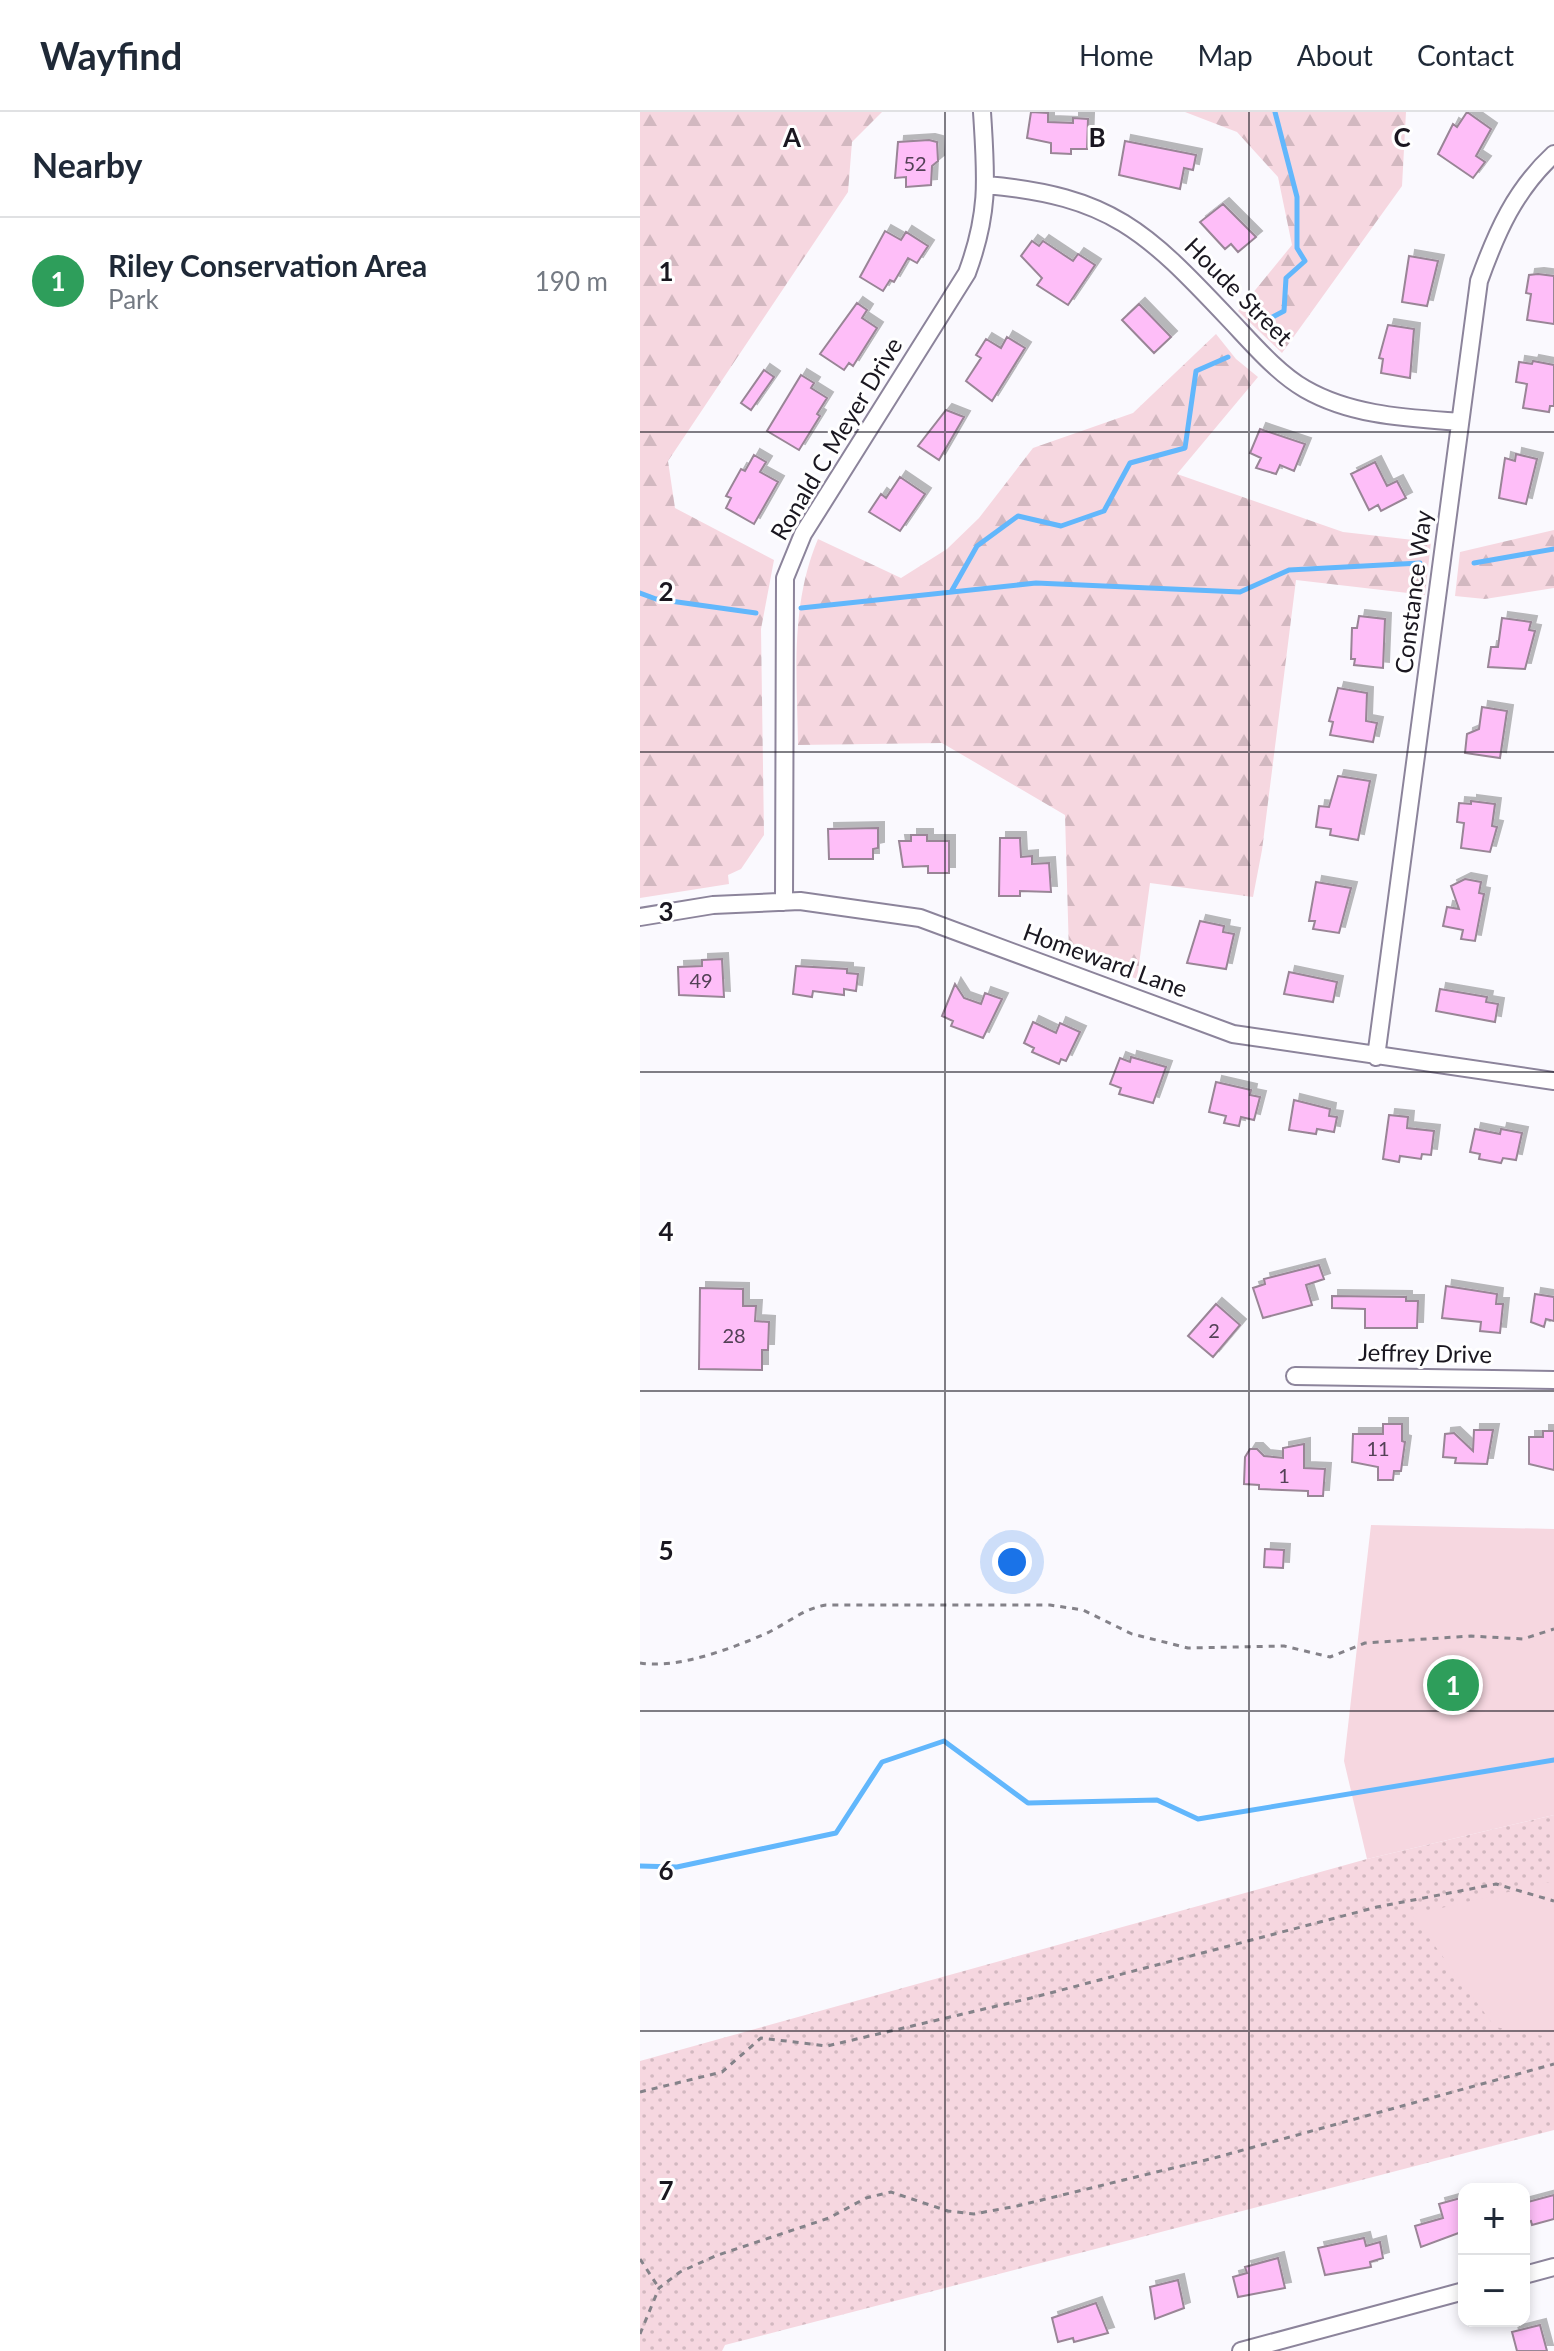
<!DOCTYPE html>
<html lang="en">
<head>
<meta charset="utf-8">
<style>
	body { margin:0; font-family:Lato,sans-serif; background:#f2f2f3; color:#1f2937 }
	.controls { position:absolute; right:24px; bottom:24px; display:grid; overflow:hidden; border-radius:16px; box-shadow:0 4px 12px #0003 }
	.controls button { width:72px; height:72px; display:grid; place-items:center; padding:0; border:0; border-bottom:2px solid #e0e1e3; background:#fff; color:#1f2937; font:40px sans-serif }
	.you { position:absolute; left:372px; top:1450px; width:28px; height:28px; margin:-20px; border:6px solid #fff; border-radius:50%; background:#1a73e8; box-shadow:0 0 0 12px #1a73e833 }
	.badge { display:grid; place-items:center; width:52px; height:52px; border-radius:50%; background:#db2777; color:#fff; font-size:26px; font-weight:700 }
	.pin { position:absolute; translate:-50% -50%; border:4px solid #fff; box-shadow:0 2px 8px #0006 }
	.list { margin:0; padding:0; list-style:none }
	h2 { display:flex; justify-content:space-between; align-items:center; height:104px; margin:0; padding:0 32px; font-size:34px }
	h2 small { font-size:26px; font-weight:400; color:#747a83 }
	.list li { display:grid; grid-template-columns:52px 1fr auto; gap:24px; align-items:center; box-sizing:border-box; height:128px; padding:0 32px; border-top:2px solid #e0e1e3 }
	.list b { display:block; font-size:30px; white-space:nowrap }
	.list p { margin:0; font-size:26px; white-space:nowrap; color:#747a83 }
	.list em { font-size:26px; font-style:normal; color:#747a83 }
	.map { position:relative; flex:none; width:914px; height:2239px; overflow:hidden }
	header { display:flex; align-items:center; gap:48px; box-sizing:border-box; height:112px; padding:0 40px; background:#fff; border-bottom:2px solid #e0e1e3 }
	header strong { font-size:38px }
	nav { display:flex; gap:44px; margin-inline-start:auto; font-size:28px }
	main { display:flex }
	aside { flex:1; background:#fff }
	.map>svg:first-child { display:block }
</style>
</head>
<body>
<header>
<strong>Wayfind</strong>
<nav><a>Home</a><a>Map</a><a>About</a><a>Contact</a></nav>
</header>
<main>
<aside>
<h2>Nearby<small></small></h2>
<ul class="list">
<li><span class="badge" style="background:#2e9e5b">1</span><div><b>Riley Conservation Area</b><p>Park</p></div><em>190 m</em></li>
</ul>
</aside>
<div class="map">
<svg width="914" height="2239" viewBox="0 0 914 2239">
	<defs>
		<pattern id="grass-dots" width="8" height="8" patternUnits="userSpaceOnUse" patternTransform="scale(2)"><rect width="8" height="8" fill="#f6d7e0"/><path d="M2 2h.1M6 6h.1" fill="none" stroke="#d2b8c0" stroke-width="1.8" stroke-linecap="round"/></pattern>
		<pattern id="forest-firs" width="22" height="20" patternUnits="userSpaceOnUse" patternTransform="scale(2)"><rect width="22" height="20" fill="#f6d7e0"/><path d="M5 1l3.5 6h-7zM16 11l3.5 6h-7z" fill="#d2b8c0"/></pattern>
		<filter id="shadow"><feDropShadow dx="6" dy="-6" stdDeviation="0" flood-color="#0004"/></filter>
	</defs>
	<rect width="100%" height="100%" fill="#faf9fe"/>
	<!-- grass -->
	<path fill="url(#grass-dots)" d="M914 1703V2018L85 2233 82 2239H0V1949L727 1747Z"/>
	<!-- forest -->
	<path fill="url(#forest-firs)" d="M0 0H242L212 30 208 80 28 349 35 396 134 448 121 517 124 723 101 757 88 763 89 772 0 786Z
		M545 0H766L762 74 642 241 598 199 652 133 638 65 597 20Z
		M576 222 596 247 618 265 537 362 703 420 791 430 785 483 656 468 622 738 613 785 510 771 497 867 429 841 425 703 302 631 158 633C157 563 150 493 178 427L261 466 307 437 339 406 393 336 493 301Z
		M914 418V476L845 487 815 484 820 440Z"/>
	<!-- park -->
	<path fill="#f6d7e0" d="M731 1413 914 1417V1703L727 1747 704 1649Z
		M914 1769V1926L855 1915 772 1803Z"/>
	<g fill="none" stroke-linecap="round" stroke-linejoin="round">
		<!-- stream -->
		<path stroke="#62b7fc" stroke-width="5" d="M627 208 644 199 646 166 665 149 657 136V85L635 0
			M834 451 914 437
			M311 480 337 434 378 404 421 414 464 399 490 351 545 336 556 259 588 245
			M0 481 16 487 116 501
			M161 496 396 471 600 480 649 458 780 451
			M0 1754 37 1755 196 1721 242 1650 304 1629 388 1691 517 1688 558 1707 914 1648"/>
	</g>
	<!-- building -->
	<path fill="#febef8" stroke="#998596" stroke-width="2" filter="url(#shadow)" d="M391 0 408 1V10L433 11V6L448 7 447 37H431V42L411 41V31L387 26Z
		M827 0 851 17 836 44 845 50 833 66 798 42 813 12 817 15Z
		M289 28 297 30 298 49 292 54 291 73 266 75V65L255 66 258 30Z
		M485 29 556 43 553 58 544 56 540 77 479 63Z
		M583 92 616 125 598 140 591 132 585 137 560 110Z
		M245 119 261 128 266 120 288 134 277 151 268 146 254 170 250 168 243 179 220 165Z
		M392 129 399 134 403 129 433 149 438 142 455 153 428 193 397 173 402 166 381 144Z
		M769 144 798 149 787 194 762 190Z
		M898 162 914 164V212L887 208 891 182 886 181 889 163Z
		M217 191 227 198 222 206 237 216 213 254 209 251 204 258 180 242Z
		M499 192 531 225 514 241 482 208Z
		M748 213 774 217 770 266 741 261 743 247 739 246Z
		M367 225 385 236 352 289 326 269 341 246 336 243 346 227 361 236Z
		M893 249 914 253V294H910L909 300 883 296 887 272 876 270 879 250 892 252Z
		M124 258 134 265 111 298 101 291Z
		M161 263 174 271 171 276 187 286 177 302 180 304 159 338 127 319Z
		M306 298 324 305 299 348 278 334Z
		M620 317 665 332 654 359 640 353 636 362 616 356 621 346 610 341Z
		M876 342 897 347 886 392 859 386 865 346 875 349Z
		M114 343 126 350 120 360 138 370 114 412 86 396 91 386 86 384 101 357 105 359Z
		M735 350 747 374 757 369 766 386 741 399 738 393 729 398 711 362Z
		M260 365 285 382 260 419 229 400 241 382 246 386Z
		M719 504 745 507 743 556 714 553 715 547H711L712 516H717Z
		M862 506 891 510 889 518 895 519 885 557 848 555 851 535H858Z
		M698 576 727 581 726 609 737 611 733 630 690 623 693 610 689 609Z
		M842 595 867 599 860 646 825 641 827 622 839 617Z
		M698 664 730 669 718 728 690 723 691 717 676 715 679 694 689 695Z
		M831 689 855 692 852 714 857 715 850 740 821 736 824 711 817 710 819 691 831 692Z
		M238 716V736L233 737V747H189L188 717Z
		M271 723H287V729H309V761H288V754L263 755 259 729H271Z
		M360 726H380L381 745 392 744V752L409 751 411 780 380 779V784H359Z
		M825 767 841 770 839 781 844 782 835 829 821 827 823 818 803 814 807 795 819 797 811 774Z
		M676 770 711 776 699 821 673 817 675 809H669Z
		M560 809 584 814 583 820 594 822 586 857 547 851Z
		M82 847 84 885 39 883 38 855 62 854V848Z
		M156 854 207 857V861L218 862 216 879 204 877V883L173 879 172 885 153 882Z
		M649 860 697 870 693 890 644 882Z
		M315 872 324 886 341 892 345 881 362 887 343 926 311 914 313 909 302 904Z
		M800 877 847 885 846 890 858 892 855 910 796 899Z
		M393 910 416 921 420 911 440 920 426 949 421 947 419 952 392 940 394 936 384 931Z
		M491 945 526 955 513 991 479 982 481 976 470 972 480 946 490 950Z
		M576 970 611 978 610 983 620 985 614 1008 601 1005 599 1014 584 1011 586 1004 569 1000Z
		M654 988 690 997 689 1004 697 1005 694 1020 677 1017 676 1022 649 1018Z
		M749 1003 768 1005 767 1016 794 1019 791 1043 782 1042 781 1047 760 1044 759 1050 743 1047Z
		M835 1017 860 1022 861 1017 882 1021 876 1048 863 1046 861 1051 839 1047 840 1042 830 1040Z
		M679 1153 684 1167 666 1173 672 1193 623 1206 613 1176 625 1172 624 1167Z
		M806 1174 857 1182 856 1192H863L860 1221 840 1219 841 1210 802 1206Z
		M60 1176 103 1177V1194H116L115 1209 129 1210 128 1238H122V1258L59 1257Z
		M895 1182 914 1185V1209L906 1207 904 1215 891 1210Z
		M692 1184 766 1185V1189H778L777 1216H725V1197L692 1196Z
		M576 1192 600 1213 573 1245 548 1224Z
		M743 1312H762V1329L765 1330 761 1359H754L753 1368H738V1355L712 1350 713 1322H743Z
		M834 1318H853L847 1352 815 1351 816 1346 803 1345 805 1322 814 1321 833 1339Z
		M903 1319H914V1358L889 1352V1325H903Z
		M664 1332V1356L685 1357 683 1384H668V1379L619 1377V1373L604 1372 605 1345 610 1337H617L624 1344 643 1346V1336Z
		M625 1437 644 1438 643 1456 624 1455Z
		M914 2083V2107L892 2113 891 2109 884 2111V2091Z
		M824 2085V2119L781 2135 775 2114 803 2106 799 2092Z
		M724 2126 726 2134 740 2130 743 2146 730 2150 731 2155 685 2163 678 2136Z
		M638 2146 645 2176 598 2185 593 2165 607 2161 605 2155Z
		M538 2168 544 2196 515 2207 510 2175Z
		M456 2191 468 2221 434 2230 433 2226 418 2230 412 2206Z
		M900 2213 907 2239H877L872 2220Z"/>
	<g fill="none" stroke-linecap="round" stroke-linejoin="round">
		<!-- minor casing -->
		<g stroke="#8c849b" stroke-width="20">
			<path id="minor" d="M346 73C471 84 506 119 589 207 611 230 637 261 665 277 712 304 768 306 820 310
				M144 790 145 466 163 422 327 161C350 99 346 64 342 0
				M0 805 73 793 160 789 280 806 593 922 914 969
				M736 945 839 169C857 119 875 78 914 42
				M655 1264 914 1268
				M884 2163 914 2155
				M601 2239 824 2179"/>
		</g>
		<!-- path -->
		<path stroke="#848289" stroke-width="3" stroke-dasharray="6 6" stroke-linecap="butt" d="M0 1551C38 1557 90 1537 125 1522 147 1512 162 1497 186 1493H410L443 1498 492 1522 548 1536 644 1534 690 1545 725 1531 831 1524 883 1527 914 1517
			M0 1980 82 1960 121 1926 187 1934 391 1886 737 1795 856 1772 914 1789
			M0 2147 19 2176
			M0 2222 19 2176 40 2160 75 2144 189 2106 226 2086 251 2080 308 2099 334 2102 377 2094 574 2046 914 1952"/>
		<!-- minor -->
		<use href="#minor" stroke="#fff" stroke-width="16"/>
	</g>
	<!-- grid -->
	<path fill="none" stroke="#1a1720" stroke-width="2" stroke-opacity="0.55" d="M305 0V2239M609 0V2239M0 320H914M0 640H914M0 960H914M0 1279H914M0 1599H914M0 1919H914"/>
	<g text-anchor="middle" stroke-width="6" stroke-linejoin="round" paint-order="stroke">
		<!-- number labels -->
		<g font-size="20" fill="#534156">
			<text x="275" y="59">52</text>
			<text x="61" y="876">49</text>
			<text x="574" y="1226">2</text>
			<text x="94" y="1231">28</text>
			<text x="738" y="1344">11</text>
			<text x="644" y="1371">1</text>
		</g>
		<!-- street labels -->
		<g font-size="24" fill="#1a1720" stroke="#fff">
			<text transform="translate(598 180) rotate(45)" y="8">Houde Street</text>
			<text transform="translate(197 327) rotate(-59)" y="8">Ronald C Meyer Drive</text>
			<text transform="translate(774 480) rotate(-83)" y="8">Constance Way</text>
			<text transform="translate(465 849) rotate(20)" y="8">Homeward Lane</text>
			<text transform="translate(785 1242) rotate(1)" y="8">Jeffrey Drive</text>
		</g>
	</g>
	<g font-size="26" text-anchor="middle" font-weight="bold" fill="#1a1720" stroke="#fff" stroke-width="6" stroke-linejoin="round" paint-order="stroke">
		<text x="152" y="35">A</text>
		<text x="457" y="35">B</text>
		<text x="762" y="35">C</text>
		<text x="26" y="169">1</text>
		<text x="26" y="489">2</text>
		<text x="26" y="809">3</text>
		<text x="26" y="1129">4</text>
		<text x="26" y="1448">5</text>
		<text x="26" y="1768">6</text>
		<text x="26" y="2088">7</text>
	</g>
</svg>
<div class="controls">
<button>+</button>
<button>−</button>
</div>
<div class="you"></div>
<div class="pin badge" style="left:813px;top:1573px;background:#2e9e5b">1</div>
</div>
</main>
</body>
</html>
